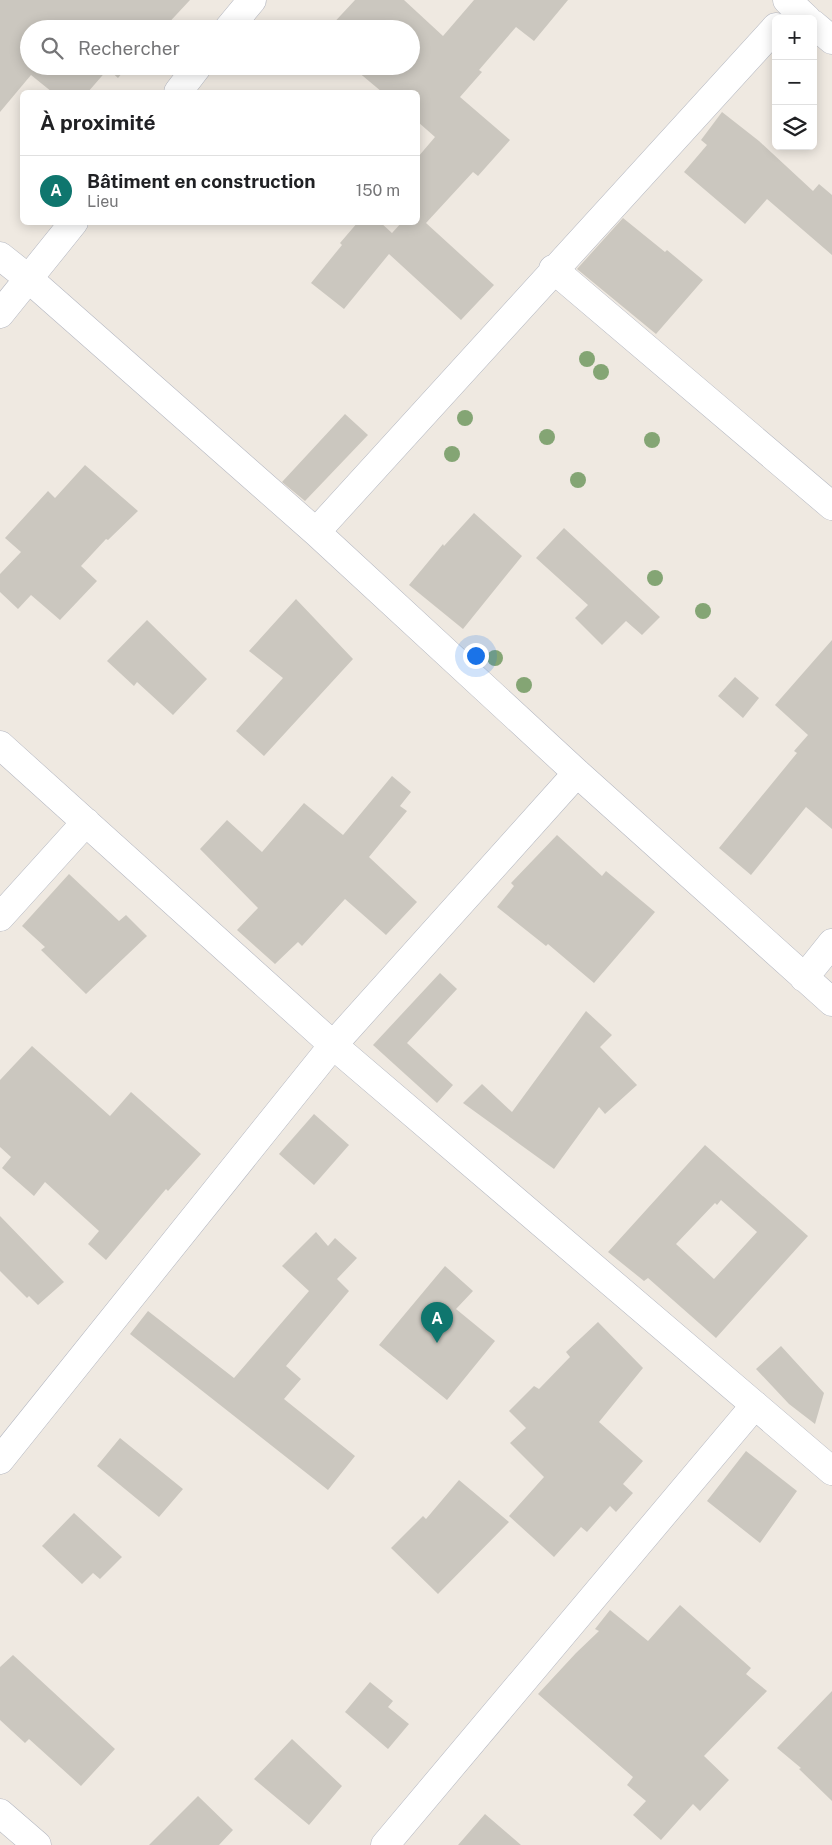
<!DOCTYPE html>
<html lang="fr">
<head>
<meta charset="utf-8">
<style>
	body { margin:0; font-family:"Public Sans",sans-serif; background:#f6f6f6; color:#202124 }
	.controls { position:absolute; right:15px; top:15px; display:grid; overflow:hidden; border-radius:8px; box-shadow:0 2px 12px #0003 }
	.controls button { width:45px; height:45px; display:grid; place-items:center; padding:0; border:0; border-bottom:1px solid #e0e0e0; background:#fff; color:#202124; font:25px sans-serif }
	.you { position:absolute; left:475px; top:655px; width:18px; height:18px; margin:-12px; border:4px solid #fff; border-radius:50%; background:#1a73e8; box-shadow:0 0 0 8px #1a73e833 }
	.badge { display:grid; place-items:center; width:32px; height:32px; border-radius:50%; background:#0f766e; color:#fff; font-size:16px; font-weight:700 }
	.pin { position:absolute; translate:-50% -41px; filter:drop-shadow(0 1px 2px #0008) }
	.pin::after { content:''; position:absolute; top:26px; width:18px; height:15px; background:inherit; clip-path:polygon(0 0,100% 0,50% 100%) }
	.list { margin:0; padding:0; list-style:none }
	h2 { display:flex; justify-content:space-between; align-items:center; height:65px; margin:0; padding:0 20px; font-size:21px }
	h2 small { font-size:16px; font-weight:400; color:#757577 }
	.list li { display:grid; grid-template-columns:32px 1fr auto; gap:15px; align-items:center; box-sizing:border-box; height:70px; padding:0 20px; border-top:1px solid #e0e0e0 }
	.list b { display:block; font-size:19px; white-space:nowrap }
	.list p { margin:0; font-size:16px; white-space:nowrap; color:#757577 }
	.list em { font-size:16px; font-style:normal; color:#757577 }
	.icon { flex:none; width:28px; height:28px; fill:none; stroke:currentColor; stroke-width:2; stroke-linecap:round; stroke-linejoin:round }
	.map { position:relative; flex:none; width:832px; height:1845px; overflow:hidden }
	.search { position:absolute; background:#fff; box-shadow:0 2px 12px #0003; left:20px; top:20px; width:400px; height:55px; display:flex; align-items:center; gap:12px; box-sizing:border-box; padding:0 18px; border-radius:28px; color:#757577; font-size:19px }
	.panel { position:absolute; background:#fff; box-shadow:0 2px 12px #0003; left:20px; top:90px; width:400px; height:135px; border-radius:8px }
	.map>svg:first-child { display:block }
</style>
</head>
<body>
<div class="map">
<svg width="832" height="1845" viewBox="0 0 832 1845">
	<rect width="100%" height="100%" fill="#efe9e1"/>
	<!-- building -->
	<path fill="#cbc7bf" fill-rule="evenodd" d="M0 0H190L163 29H29V66H128L118 78 108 69 88 92H52L31 75 0 112Z
		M355 0H404L443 36 474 0H568L534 41 516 27 479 70 482 72 460 97 510 140 478 176 473 172 426 223 494 285 461 320 389 254 344 309 311 283 342 245 340 243 358 222H380L392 233 402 222H418V157L435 137 418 122V92H382L351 66H411V29H328Z
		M722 112 759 141 813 191 819 184 832 195V255L767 199 745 224 684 172 707 145 701 140Z
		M623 218 665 252 667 250 703 280 656 334 577 269Z
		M345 414 368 435 305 501 282 482Z
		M85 465 138 511 108 540 106 539 81 566 97 581 60 620 31 595 18 609 0 592V574L21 552 5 538 48 491 55 498Z
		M474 513 522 556 463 629 409 585 443 544 444 546Z
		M564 528 660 617 642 635 626 621 602 645 575 618 588 605 536 558Z
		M296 599 353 659 264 756 236 731 283 678 249 651Z
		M147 620 207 679 173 715 137 682 134 686 107 661Z
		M832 640V829L806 807 751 875 719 848 797 753 794 751 808 735 775 705Z
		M735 677 759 698 743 718 718 696Z
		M392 776 411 792 400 806 407 811 369 857 417 902 386 935 345 899 302 946 298 942 275 964 237 930 258 908 200 849 227 820 262 852 304 803 343 835Z
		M557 835 602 876 606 871 655 912 594 983 548 944 546 946 497 907 514 886 511 883Z
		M69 874 119 921 126 915 147 936 86 994 41 950 45 947 22 926Z
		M440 973 457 989 407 1043 453 1085 437 1103 373 1045Z
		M586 1011 612 1035 600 1047 637 1085 605 1114 599 1107 554 1169 463 1103 482 1084 512 1112Z
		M32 1046 110 1116 131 1092 201 1154 168 1191 166 1189 106 1260 88 1244 99 1231 45 1182 34 1196 2 1168 11 1157 0 1147V1080Z
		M314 1114 349 1145 314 1185 279 1154Z
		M705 1145 808 1236 716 1338 648 1278 644 1281 608 1252ZM721 1200 757 1232 714 1279 676 1244 715 1203 717 1205Z
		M0 1216 64 1282 38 1305 29 1296 27 1298 0 1271Z
		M316 1232 328 1246 335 1238 357 1258 337 1279 349 1291 286 1366 301 1379 284 1399 355 1456 328 1490 130 1334 148 1311 234 1378 309 1291 282 1266Z
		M445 1266 473 1291 456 1309 495 1341 447 1400 379 1345Z
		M598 1322 643 1368 599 1422 643 1461 623 1484 633 1493 616 1512 610 1506 587 1532 581 1527 554 1557 509 1516 544 1477 510 1443 526 1428 509 1411 534 1386 539 1389 570 1357 566 1352Z
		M781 1346 824 1393 815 1424 789 1404 756 1369Z
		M120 1438 183 1489 159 1517 97 1466Z
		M746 1451 797 1491 760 1543 707 1501Z
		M459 1480 509 1522 438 1594 391 1548 423 1516 426 1519Z
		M74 1513 122 1557 100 1579 93 1573 82 1584 42 1546Z
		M680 1605 751 1668 746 1674 767 1691 704 1756 729 1780 700 1811 693 1804 661 1840 633 1815 646 1801 627 1785 633 1777 538 1694 576 1653 599 1631 595 1629 610 1610 648 1641Z
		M13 1655 115 1749 81 1786 29 1739 25 1743 0 1720V1667Z
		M370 1682 393 1701 388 1707 409 1724 388 1749 345 1712Z
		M832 1691V1801L799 1769 801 1768 777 1748Z
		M292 1739 342 1786 309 1825 254 1779Z
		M198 1796 233 1830 219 1845H149Z
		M485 1814 521 1845H458Z"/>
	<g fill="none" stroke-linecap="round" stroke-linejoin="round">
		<!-- minor casing -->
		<g stroke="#b4b7c1" stroke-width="29">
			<path id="minor" d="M787 0 807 19
				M813 24 832 40
				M228 29 252 0
				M178 92 198 66
				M0 256 29 279 316 532 577 773 832 1002
				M553 269 832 506
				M0 314 74 222
				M316 532 776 27
				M0 745 333 1045 832 1471
				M0 917 86 822
				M804 978 832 943
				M0 1460 333 1045 577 773
				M0 1813 37 1845
				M385 1845 755 1405"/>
		</g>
		<!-- minor -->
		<use href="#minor" stroke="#fff" stroke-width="28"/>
	</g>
	<!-- trees -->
	<g fill="#84a574">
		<circle cx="587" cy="359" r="8"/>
		<circle cx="601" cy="372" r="8"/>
		<circle cx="465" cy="418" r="8"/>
		<circle cx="547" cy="437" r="8"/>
		<circle cx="652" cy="440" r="8"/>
		<circle cx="452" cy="454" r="8"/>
		<circle cx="578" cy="480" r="8"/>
		<circle cx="655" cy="578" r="8"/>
		<circle cx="703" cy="611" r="8"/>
		<circle cx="495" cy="658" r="8"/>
		<circle cx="524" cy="685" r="8"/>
	</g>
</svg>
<div class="controls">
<button>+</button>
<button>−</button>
<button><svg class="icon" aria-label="layers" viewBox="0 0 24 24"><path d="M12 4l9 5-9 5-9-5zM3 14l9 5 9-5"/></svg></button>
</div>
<div class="you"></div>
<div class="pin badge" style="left:437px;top:1343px">A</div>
<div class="search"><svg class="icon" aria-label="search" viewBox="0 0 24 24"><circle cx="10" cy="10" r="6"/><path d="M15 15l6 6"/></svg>Rechercher</div>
<section class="panel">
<h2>À proximité<small></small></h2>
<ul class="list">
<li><span class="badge">A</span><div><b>Bâtiment en construction</b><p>Lieu</p></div><em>150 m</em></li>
</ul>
</section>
</div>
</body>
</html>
